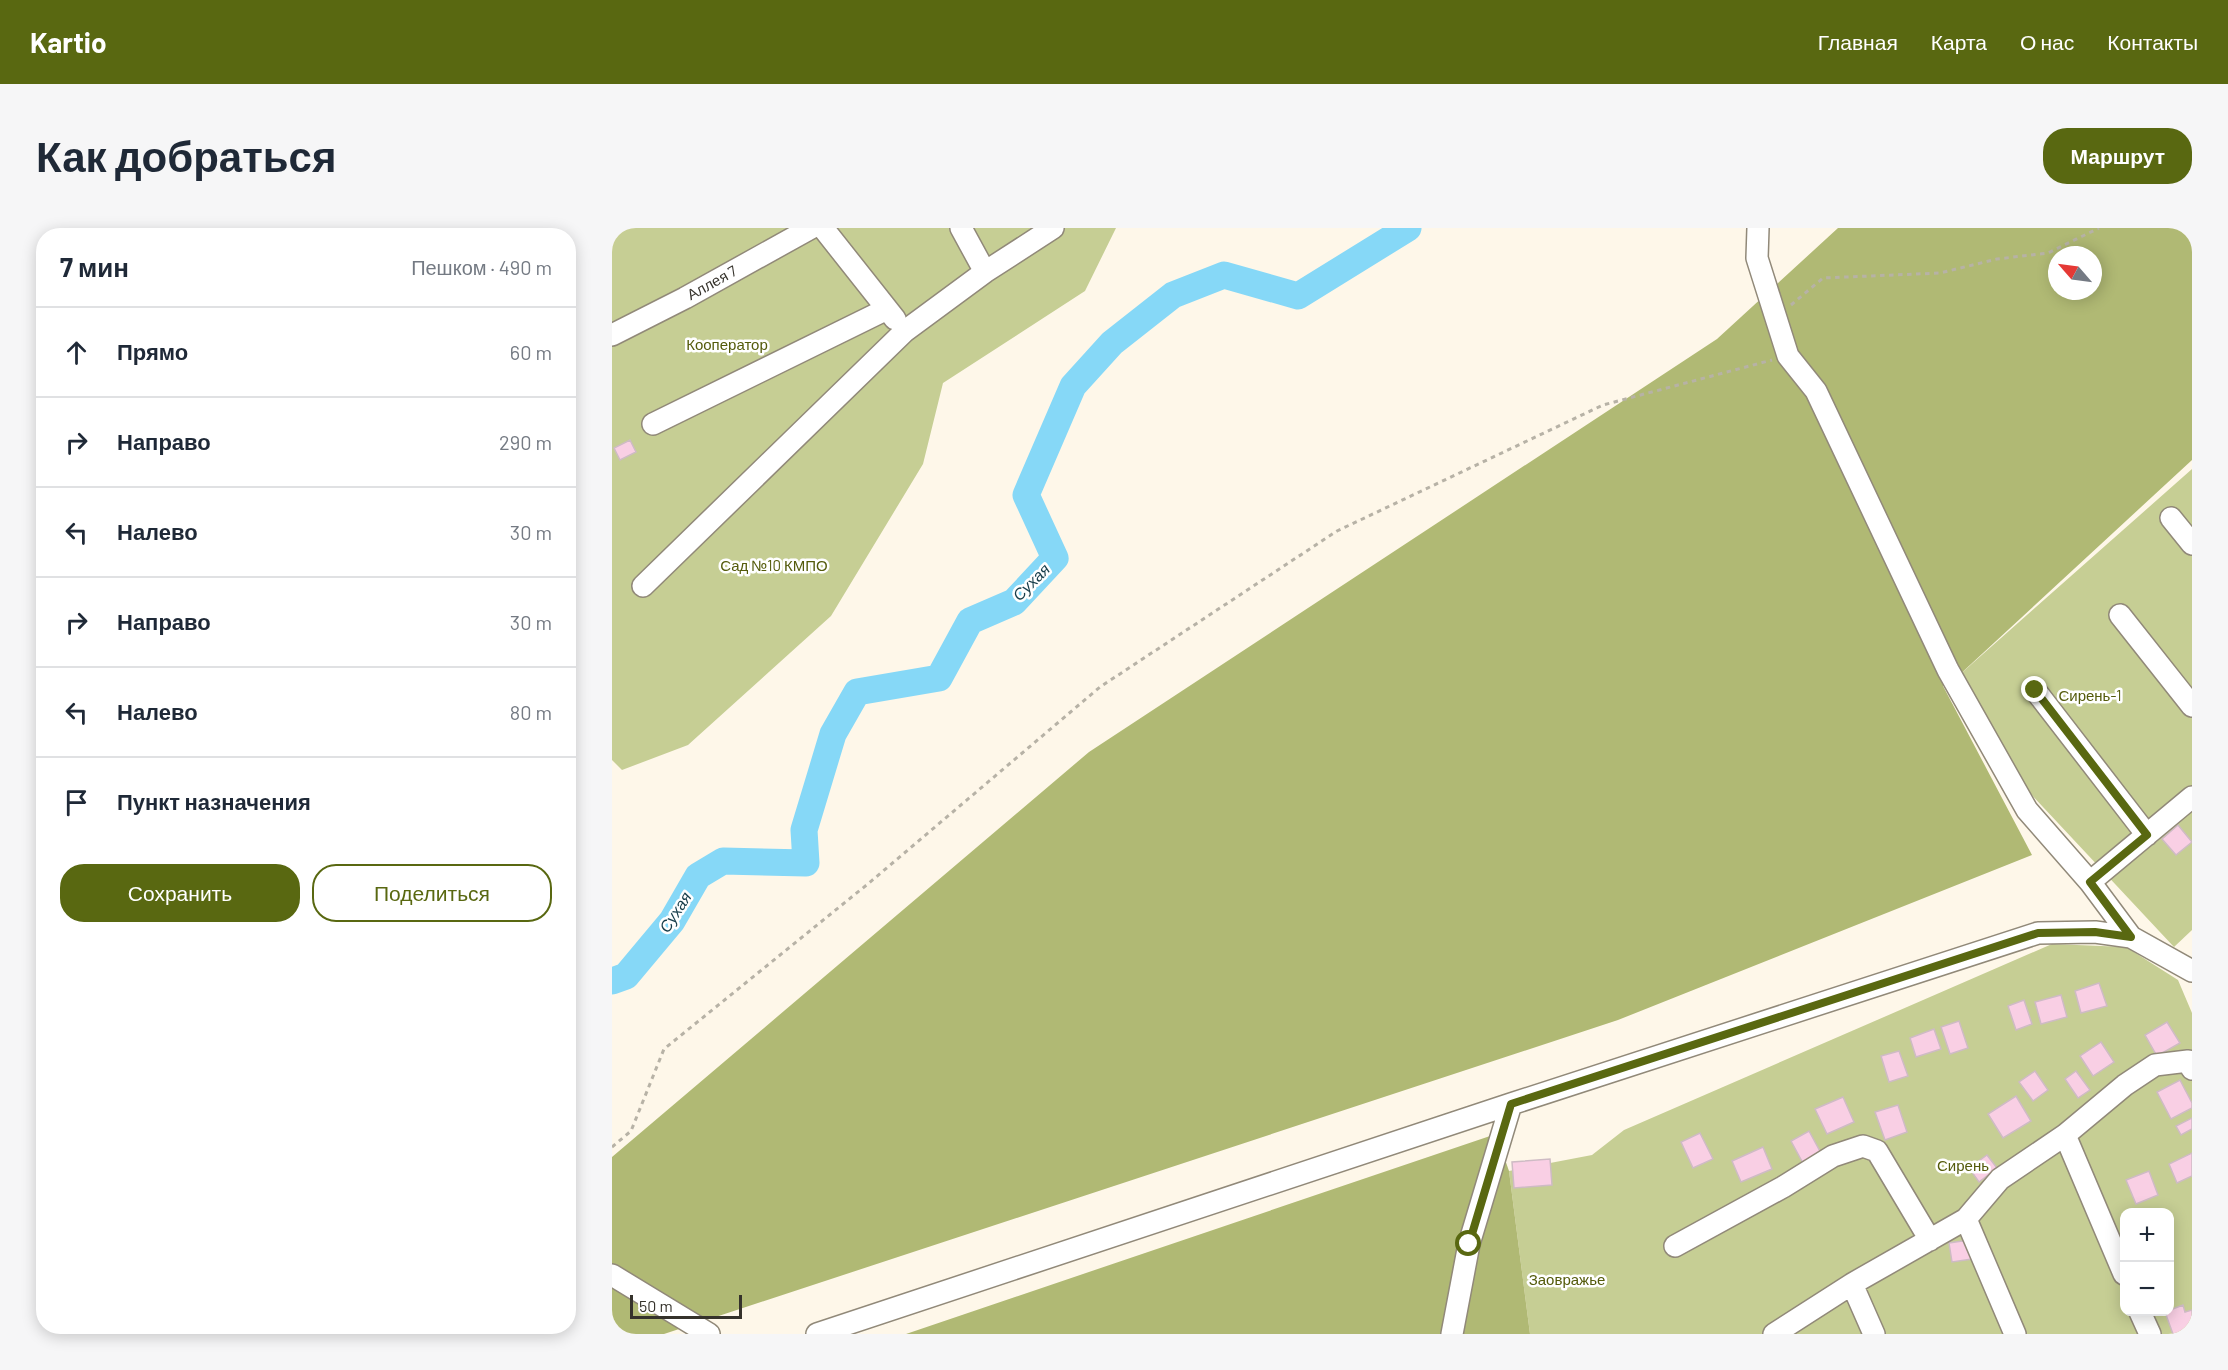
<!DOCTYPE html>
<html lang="ru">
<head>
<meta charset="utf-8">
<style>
	body { margin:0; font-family:Barlow,sans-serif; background:#f6f6f7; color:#1f2937 }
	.controls { position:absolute; right:18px; bottom:18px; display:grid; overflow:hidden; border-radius:12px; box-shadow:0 3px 15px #0003 }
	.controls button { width:54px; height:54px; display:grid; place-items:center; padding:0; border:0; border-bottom:2px solid #e0e1e3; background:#fff; color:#1f2937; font:30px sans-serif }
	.compass { position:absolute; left:1436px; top:18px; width:54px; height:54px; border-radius:50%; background:#fff; box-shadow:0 3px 15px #0003; rotate:298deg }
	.scale { position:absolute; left:18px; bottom:15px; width:112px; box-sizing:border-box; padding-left:6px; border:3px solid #35322b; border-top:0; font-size:16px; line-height:21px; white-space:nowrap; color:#35322b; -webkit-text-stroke:4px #fff; paint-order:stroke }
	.stop { position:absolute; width:18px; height:18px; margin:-14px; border:4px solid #596811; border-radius:50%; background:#fff }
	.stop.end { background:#596811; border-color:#fff; box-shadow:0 2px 6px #0008 }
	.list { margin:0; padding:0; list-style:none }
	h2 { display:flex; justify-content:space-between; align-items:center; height:78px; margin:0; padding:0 24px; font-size:26px }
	h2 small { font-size:20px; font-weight:400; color:#747a83 }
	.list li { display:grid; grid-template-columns:39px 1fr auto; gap:18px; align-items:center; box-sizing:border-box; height:90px; padding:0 24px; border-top:2px solid #e0e1e3 }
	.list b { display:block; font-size:22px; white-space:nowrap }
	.list em { font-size:20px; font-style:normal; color:#747a83 }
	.actions { display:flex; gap:12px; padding:18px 24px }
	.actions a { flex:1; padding:14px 0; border:2px solid #596811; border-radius:24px; text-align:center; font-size:21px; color:#596811 }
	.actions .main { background:#596811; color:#fff }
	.icon { flex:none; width:33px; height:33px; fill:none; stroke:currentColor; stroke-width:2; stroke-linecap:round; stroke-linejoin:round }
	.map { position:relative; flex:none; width:1580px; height:1106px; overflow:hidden; border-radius:24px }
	header { display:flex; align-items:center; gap:36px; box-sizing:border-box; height:84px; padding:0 30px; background:#596811; color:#fff }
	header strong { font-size:28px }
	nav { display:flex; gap:33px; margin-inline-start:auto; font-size:21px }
	.intro { display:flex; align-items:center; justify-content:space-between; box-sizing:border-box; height:144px; padding:0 36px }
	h1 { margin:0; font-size:42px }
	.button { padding:15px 27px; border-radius:24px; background:#596811; color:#fff; font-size:21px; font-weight:700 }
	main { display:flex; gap:36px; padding:0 36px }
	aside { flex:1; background:#fff; border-radius:24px; box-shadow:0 3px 15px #0003 }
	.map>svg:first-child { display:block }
</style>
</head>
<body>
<header>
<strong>Kartio</strong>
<nav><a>Главная</a><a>Карта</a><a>О нас</a><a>Контакты</a></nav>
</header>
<div class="intro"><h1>Как добраться</h1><a class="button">Маршрут</a></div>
<main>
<aside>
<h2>7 мин<small>Пешком · 490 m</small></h2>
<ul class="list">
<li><svg class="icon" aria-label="ahead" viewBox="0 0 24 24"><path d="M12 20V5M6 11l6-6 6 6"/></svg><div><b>Прямо</b></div><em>60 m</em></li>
<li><svg class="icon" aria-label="right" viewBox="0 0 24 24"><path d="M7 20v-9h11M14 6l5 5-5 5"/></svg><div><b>Направо</b></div><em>290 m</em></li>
<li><svg class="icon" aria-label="left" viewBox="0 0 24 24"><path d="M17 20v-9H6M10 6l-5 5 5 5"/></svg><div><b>Налево</b></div><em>30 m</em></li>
<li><svg class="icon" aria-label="right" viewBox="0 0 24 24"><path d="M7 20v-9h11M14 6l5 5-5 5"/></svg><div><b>Направо</b></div><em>30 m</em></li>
<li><svg class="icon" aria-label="left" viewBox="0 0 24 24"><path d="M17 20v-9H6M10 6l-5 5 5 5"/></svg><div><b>Налево</b></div><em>80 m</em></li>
<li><svg class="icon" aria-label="arrive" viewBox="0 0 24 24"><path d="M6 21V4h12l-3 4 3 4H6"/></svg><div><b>Пункт назначения</b></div></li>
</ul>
<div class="actions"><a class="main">Сохранить</a><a>Поделиться</a></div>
</aside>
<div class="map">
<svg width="1580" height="1106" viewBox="0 0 1580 1106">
	<rect width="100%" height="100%" fill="#fef7e9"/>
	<!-- green -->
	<path fill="#c6ce94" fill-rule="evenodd" d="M0 0H504L473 63 331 155 311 236 219 388 76 517 10 542 0 532Z
		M1580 241V702L1562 719 1417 564 1345 449Z
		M1440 716 1514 719 1566 752 1580 785V1106H918L897 943 980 927 1012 902ZM1512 984H1558V1084H1512Z"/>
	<!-- forest -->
	<path fill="#b0b974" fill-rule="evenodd" d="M1226 0H1580V232L1345 449 1331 458 1420 627 1006 792 52 1106H0V929L477 524 1105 111ZM1445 27H1481V63H1445Z
		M884 906 897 943 918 1106H294Z"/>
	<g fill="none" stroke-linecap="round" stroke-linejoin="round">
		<!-- river -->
		<path stroke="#86d8f7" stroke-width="27" d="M0 753 14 748 60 693 86 648 111 633 194 635 192 602 221 506 245 464 327 450 358 393 402 374 443 330 414 267 461 158 500 115 561 67 612 47 686 68 796 0"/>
	</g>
	<!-- building -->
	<path fill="#f9cfe4" stroke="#cebbc4" stroke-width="1.5" d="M18 212 24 224 8 232 2 220Z
		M1566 597 1580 614 1564 627 1550 611Z
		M1487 755 1495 778 1469 785 1463 763Z
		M1449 767 1455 789 1429 796 1423 774Z
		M1412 772 1420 796 1404 802 1396 778Z
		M1347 793 1356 820 1338 826 1329 799Z
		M1555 794 1568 815 1545 828 1533 807Z
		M1322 801 1329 821 1304 829 1298 810Z
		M1489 814 1502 834 1481 848 1468 828Z
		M1287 823 1296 848 1277 854 1269 828Z
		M1423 843 1436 862 1421 873 1407 854Z
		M1464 843 1478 862 1466 870 1453 851Z
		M1568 852 1580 875V880L1559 891 1545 864Z
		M1404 868 1419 893 1391 910 1376 886Z
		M1231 869 1242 894 1215 906 1203 881Z
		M1286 877 1295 904 1273 912 1263 884Z
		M1580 890V901L1569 907 1564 898Z
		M1197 903 1210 927 1192 937 1179 913Z
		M1088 905 1101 931 1081 940 1069 914Z
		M1151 919 1160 941 1129 954 1120 933Z
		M1580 925V948L1565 955 1557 936Z
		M1375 927 1385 940 1367 954 1357 940Z
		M938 931 940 957 902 960 900 934Z
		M1537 943 1546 967 1524 976 1514 952Z
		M1357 1012 1360 1031 1340 1034 1337 1015Z
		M1571 1077 1573 1084 1580 1082V1106H1561L1553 1084Z"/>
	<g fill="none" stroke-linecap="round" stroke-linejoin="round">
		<!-- minor casing -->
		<g stroke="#918979" stroke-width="24">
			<path id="minor" d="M211 0 283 91
				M349 0 373 44
				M1146 0 1145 30 1176 128 1204 163 1336 442 1415 582 1478 654 1519 709
				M0 107 73 70 199 0
				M41 196 275 81
				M1559 290 1580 316
				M31 358 293 103 373 44 441 0
				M1508 387 1580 478
				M1423 462 1535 607
				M1478 654 1580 569
				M1453 907 1512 1046
				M1354 991 1403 1106
				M1063 1018 1171 959 1221 928 1251 918 1265 923 1318 1012
				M0 1047 97 1106
				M1240 1056 1262 1106
				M1528 1084 1538 1106
				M205 1106 899 876 1426 705 1483 704 1519 709 1580 743
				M840 1106 857 1016 899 876
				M1162 1106 1240 1056 1354 991 1388 951 1453 907 1513 857 1543 837 1576 833 1580 841"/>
		</g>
		<!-- path -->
		<path stroke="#b7b2a6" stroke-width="3" stroke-dasharray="4.5 4.5" stroke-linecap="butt" d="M1179 77 1211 50 1328 45 1385 31 1436 25 1487 0
			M0 919 19 903 52 821 257 655 488 459 725 303 991 177 1160 132"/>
		<!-- minor -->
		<use href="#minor" stroke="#fff" stroke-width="21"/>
	</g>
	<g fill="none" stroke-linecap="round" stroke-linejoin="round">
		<!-- route -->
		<path stroke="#596811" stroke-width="8" d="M857 1016 899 876 1426 705 1483 704 1519 709 1478 654 1535 607 1423 462"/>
	</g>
	<g text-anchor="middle" stroke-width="5" stroke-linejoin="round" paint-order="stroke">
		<!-- street labels -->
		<g font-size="15" fill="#35322b" stroke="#fff">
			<text transform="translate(100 55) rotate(-29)" y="5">Аллея 7</text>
		</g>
		<!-- park labels -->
		<g font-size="15" fill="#545b0b" stroke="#fff">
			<text x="115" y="122">Кооператор</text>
			<text x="162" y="343">Сад №10 КМПО</text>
			<text x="1478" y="473">Сирень-1</text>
			<text x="1351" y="943">Сирень</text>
			<text x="955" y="1057">Заовражье</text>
		</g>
		<!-- water labels -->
		<g font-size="16" font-style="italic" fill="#163c49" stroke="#fff">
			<text transform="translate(419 354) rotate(-45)" y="6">Сухая</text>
			<text transform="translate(63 684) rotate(-57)" y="6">Сухая</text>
		</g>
	</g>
</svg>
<div class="controls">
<button>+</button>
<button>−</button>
</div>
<svg class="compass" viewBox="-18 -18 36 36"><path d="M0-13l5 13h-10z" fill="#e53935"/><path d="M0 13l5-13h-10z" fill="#747a83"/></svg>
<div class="scale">50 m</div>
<div class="stop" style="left:857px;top:1016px"></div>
<div class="stop end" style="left:1423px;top:462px"></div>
</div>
</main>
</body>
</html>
